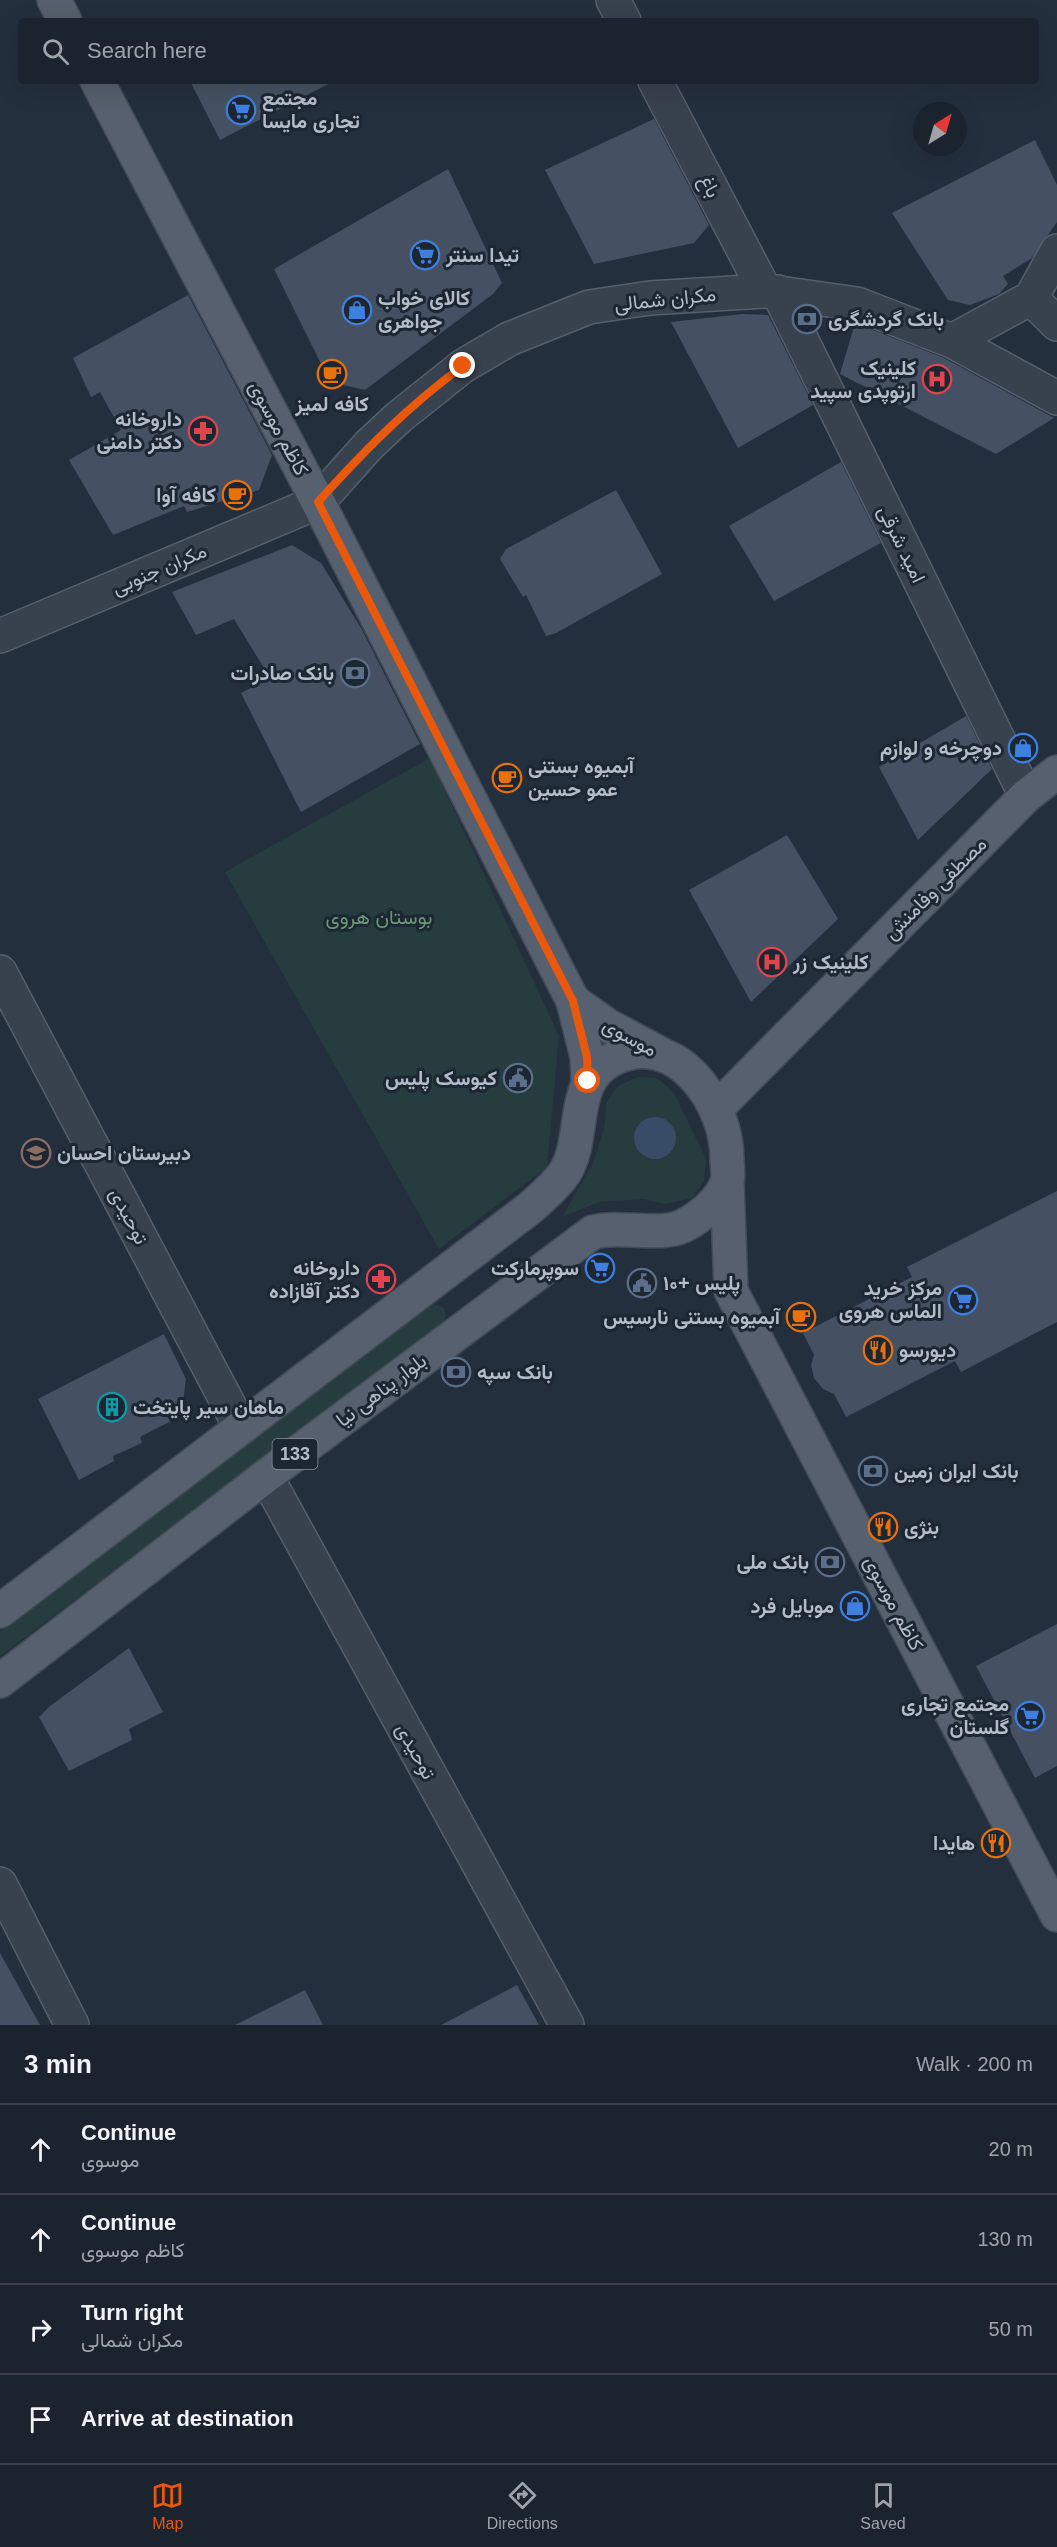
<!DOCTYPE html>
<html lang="en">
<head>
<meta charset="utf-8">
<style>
	body { margin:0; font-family:Helvetica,Vazirmatn,sans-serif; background:#282f3a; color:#f1f3f6 }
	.compass { position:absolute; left:913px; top:102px; width:54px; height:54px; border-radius:50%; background:#1b232e; box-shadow:0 6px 24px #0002; rotate:37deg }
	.stop { position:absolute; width:18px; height:18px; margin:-14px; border:4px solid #ea580c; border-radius:50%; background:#fff }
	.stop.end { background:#ea580c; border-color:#fff; box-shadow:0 2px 6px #0008 }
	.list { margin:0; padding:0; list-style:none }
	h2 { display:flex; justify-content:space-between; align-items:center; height:78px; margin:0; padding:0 24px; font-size:26px }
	h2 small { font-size:20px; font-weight:400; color:#a0a4aa }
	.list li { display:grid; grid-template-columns:39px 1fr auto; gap:18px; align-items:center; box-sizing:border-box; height:90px; padding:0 24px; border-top:2px solid #39404a }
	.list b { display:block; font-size:22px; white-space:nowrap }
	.list p { margin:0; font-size:20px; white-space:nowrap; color:#a0a4aa }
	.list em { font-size:20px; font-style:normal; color:#a0a4aa }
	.icon { flex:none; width:33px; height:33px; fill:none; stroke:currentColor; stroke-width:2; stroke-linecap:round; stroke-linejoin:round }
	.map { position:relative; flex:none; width:1057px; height:2025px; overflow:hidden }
	.search { position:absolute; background:#1b232e; box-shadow:0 6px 24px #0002; left:18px; right:18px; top:18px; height:66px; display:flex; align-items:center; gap:15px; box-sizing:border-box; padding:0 21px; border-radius:6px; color:#a0a4aa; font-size:22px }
	.sheet { height:438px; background:#1b232e }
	nav { display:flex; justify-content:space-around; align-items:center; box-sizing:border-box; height:84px; border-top:2px solid #39404a; background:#1b232e; font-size:16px; color:#a0a4aa }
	nav a { display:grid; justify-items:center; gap:3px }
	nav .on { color:#ea580c }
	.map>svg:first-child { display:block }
</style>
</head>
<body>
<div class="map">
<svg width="1057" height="2025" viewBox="0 0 1057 2025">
	<rect width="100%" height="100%" fill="#242f3e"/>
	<!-- green -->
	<path fill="#263c3f" d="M430 758 559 1036 547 1167 439 1249 225 872Z
		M638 1077 657 1078 674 1093 706 1159 704 1181 692 1198 666 1204 643 1199 599 1202 562 1217 593 1163 605 1125 606 1103 618 1086Z
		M436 1305 444 1308 446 1315 444 1322 0 1656V1632L428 1307Z"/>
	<!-- water -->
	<path fill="#394c67" d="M634 1138a21 21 0 1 1 42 0a21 21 0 1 1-42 0Z"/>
	<!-- building -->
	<path fill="#455162" d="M190 81H334L220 140Z
		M654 119 709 225 694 243 594 264 545 170Z
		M1035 140 1057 185V222L1032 258 1003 276 1008 284 999 294 970 305 948 300 892 213Z
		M448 169 502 283 493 294 365 390 330 382 274 269Z
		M188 295 272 455 259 490 187 512 184 506 113 535 69 460 121 430 100 392 91 397 73 358Z
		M742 314 768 315 813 405 738 448 671 322Z
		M855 323 944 358 1054 418 996 454 840 374Z
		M841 462 881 543 774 601 729 526Z
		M616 490 662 574 556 633 546 636 526 595 523 597 500 559 506 549Z
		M292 545 321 563 361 628 420 744 301 812 241 693 270 678 234 619 196 635 172 592Z
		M966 716 992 769 918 840 879 767Z
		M787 835 838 919 751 1002 689 890Z
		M1057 1191V1322L961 1372 955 1361 846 1417 834 1394 823 1389 814 1378 811 1365 814 1355 803 1333 912 1277 907 1267Z
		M164 1334 186 1379 181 1416 140 1437 142 1443 113 1456 114 1461 79 1480 38 1399Z
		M1057 1624V1766L1035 1778 976 1666Z
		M129 1648 163 1712 129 1729 132 1740 69 1771 39 1717 50 1706Z
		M0 1953 40 2025H0Z
		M517 1985 539 2025H441Z
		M305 1990 323 2025H235Z"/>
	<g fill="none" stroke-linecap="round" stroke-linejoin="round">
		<!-- minor casing -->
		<g stroke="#565f6c" stroke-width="36">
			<path id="minor" d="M613 0 624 21
				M655 81 765 291
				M778 292 1026 796
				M1031 298 1057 251
				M1031 298 1057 324
				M952 341 1031 298
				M0 636 318 502 369 445 399 417 463 366 509 339 589 307 650 298 765 291 857 304 952 341 1057 398
				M0 972 241 1428
				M266 1476 567 2025
				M0 1884 72 2025"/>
		</g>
		<!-- major casing -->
		<g stroke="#414a57" stroke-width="36">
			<path id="major" d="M54 0 65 21
				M97 81 318 502 573 1001 587 1057 588 1081
				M573 1001 607 1025 661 1054
				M717 1108 1026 796 1057 772
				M727 1182 731 1291 1057 1915
				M0 1611 530 1208C542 1197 557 1185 565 1172 587 1137 568 1081 613 1059 676 1028 728 1103 727 1160 727 1166 729 1176 727 1182 721 1201 699 1218 683 1226 660 1237 621 1225 593 1232L266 1476 0 1681"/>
		</g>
		<!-- minor -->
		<use href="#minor" stroke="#38414e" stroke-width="33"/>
		<!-- major -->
		<use href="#major" stroke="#56606e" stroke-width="33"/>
	</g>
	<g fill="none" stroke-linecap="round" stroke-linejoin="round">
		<!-- route -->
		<path stroke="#ea580c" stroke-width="8" d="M463 366C408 406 363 452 318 502L573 1001 587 1057 588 1081"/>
	</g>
	<!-- icons -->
	<defs>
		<g id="supermarket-ring" transform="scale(1.5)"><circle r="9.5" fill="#1d2633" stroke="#3f7fe0" stroke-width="1.5"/><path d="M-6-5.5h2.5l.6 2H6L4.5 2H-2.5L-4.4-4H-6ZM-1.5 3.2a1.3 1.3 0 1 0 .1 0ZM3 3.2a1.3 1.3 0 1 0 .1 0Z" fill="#3f7fe0"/></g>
		<g id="shop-ring" transform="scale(1.5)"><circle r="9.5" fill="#1d2633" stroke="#3f7fe0" stroke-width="1.5"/><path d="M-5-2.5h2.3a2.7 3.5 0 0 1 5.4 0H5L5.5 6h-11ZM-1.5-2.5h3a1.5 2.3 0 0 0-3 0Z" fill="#3f7fe0"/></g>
		<g id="bank-ring" transform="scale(1.5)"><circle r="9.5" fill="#1d2633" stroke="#5c6f8a" stroke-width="1.5"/><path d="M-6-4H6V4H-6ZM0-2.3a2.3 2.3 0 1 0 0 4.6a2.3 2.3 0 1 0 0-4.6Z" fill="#5c6f8a"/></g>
		<g id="cafe-ring" transform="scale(1.5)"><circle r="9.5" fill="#1d2633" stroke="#e8710a" stroke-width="1.5"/><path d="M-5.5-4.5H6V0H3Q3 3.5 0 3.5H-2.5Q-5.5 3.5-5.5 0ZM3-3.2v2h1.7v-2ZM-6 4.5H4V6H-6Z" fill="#e8710a"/></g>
		<g id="hospital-ring" transform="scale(1.5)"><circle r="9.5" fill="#1d2633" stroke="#e0444e" stroke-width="1.5"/><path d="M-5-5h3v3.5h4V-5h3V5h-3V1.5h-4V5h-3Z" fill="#e0444e"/></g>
		<g id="pharmacy-ring" transform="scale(1.5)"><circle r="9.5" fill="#1d2633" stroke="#e0444e" stroke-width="1.5"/><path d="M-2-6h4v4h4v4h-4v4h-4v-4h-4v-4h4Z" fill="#e0444e"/></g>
		<g id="civic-ring" transform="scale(1.5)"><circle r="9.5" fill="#1d2633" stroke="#5c6f8a" stroke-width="1.5"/><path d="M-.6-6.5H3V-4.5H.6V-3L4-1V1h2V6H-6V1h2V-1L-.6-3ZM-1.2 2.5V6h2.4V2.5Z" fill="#5c6f8a"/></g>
		<g id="school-ring" transform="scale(1.5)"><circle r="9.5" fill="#1d2633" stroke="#8d6e63" stroke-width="1.5"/><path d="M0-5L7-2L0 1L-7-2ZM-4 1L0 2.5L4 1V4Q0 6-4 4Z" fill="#8d6e63"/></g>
		<g id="restaurant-ring" transform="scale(1.5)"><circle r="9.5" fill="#1d2633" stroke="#e8710a" stroke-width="1.5"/><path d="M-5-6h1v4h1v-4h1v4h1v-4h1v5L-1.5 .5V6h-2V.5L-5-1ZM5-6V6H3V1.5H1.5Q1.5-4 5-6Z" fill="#e8710a"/></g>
		<g id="building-ring" transform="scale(1.5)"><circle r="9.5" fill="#1d2633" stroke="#0f9aa8" stroke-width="1.5"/><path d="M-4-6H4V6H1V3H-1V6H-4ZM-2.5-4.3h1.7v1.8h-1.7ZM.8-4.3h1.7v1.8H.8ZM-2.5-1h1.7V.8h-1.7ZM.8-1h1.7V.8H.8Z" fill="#0f9aa8"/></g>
	</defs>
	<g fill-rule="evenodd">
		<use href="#supermarket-ring" x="241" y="110"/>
		<use href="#supermarket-ring" x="425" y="255"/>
		<use href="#shop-ring" x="357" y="310"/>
		<use href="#bank-ring" x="807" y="319"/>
		<use href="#cafe-ring" x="332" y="374"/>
		<use href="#hospital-ring" x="937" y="379"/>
		<use href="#pharmacy-ring" x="203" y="431"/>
		<use href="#cafe-ring" x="237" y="495"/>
		<use href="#bank-ring" x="355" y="673"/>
		<use href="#shop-ring" x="1023" y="748"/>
		<use href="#cafe-ring" x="507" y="778"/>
		<use href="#hospital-ring" x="772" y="962"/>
		<use href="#civic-ring" x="518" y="1078"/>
		<use href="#school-ring" x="36" y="1153"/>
		<use href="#supermarket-ring" x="600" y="1268"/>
		<use href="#pharmacy-ring" x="381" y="1279"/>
		<use href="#civic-ring" x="642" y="1283"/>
		<use href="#supermarket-ring" x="963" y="1300"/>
		<use href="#cafe-ring" x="801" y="1317"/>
		<use href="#restaurant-ring" x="878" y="1350"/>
		<use href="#bank-ring" x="456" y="1372"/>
		<use href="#building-ring" x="112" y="1407"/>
		<use href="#bank-ring" x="873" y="1471"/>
		<use href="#restaurant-ring" x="883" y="1527"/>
		<use href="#bank-ring" x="830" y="1562"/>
		<use href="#shop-ring" x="855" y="1606"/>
		<use href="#supermarket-ring" x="1030" y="1716"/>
		<use href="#restaurant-ring" x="996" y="1843"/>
	</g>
	<g text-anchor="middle" stroke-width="6" stroke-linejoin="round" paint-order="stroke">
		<!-- shield labels -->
		<rect fill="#1d2633" stroke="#878f9c" stroke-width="1.5" x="272.5" y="1439" width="45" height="30" rx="4.5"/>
		<g font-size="18" font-weight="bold" fill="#b4bcc9">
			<text x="295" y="1460">133</text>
		</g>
		<!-- poi labels -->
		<g font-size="20" font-weight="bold" fill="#b4bcc9" stroke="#1d2633" text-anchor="end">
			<text x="262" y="105" text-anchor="start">مجتمع<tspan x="262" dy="23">تجاری مايسا</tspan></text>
			<text x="446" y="262" text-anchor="start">تیدا سنتر</text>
			<text x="378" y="305" text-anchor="start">کالای خواب<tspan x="378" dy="23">جواهری</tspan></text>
			<text x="828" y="326" text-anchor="start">بانک گردشگری</text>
			<text x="916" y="375">کلینیک<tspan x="916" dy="23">ارتوپدی سپید</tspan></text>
			<text x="332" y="411" text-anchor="middle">کافه لمیز</text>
			<text x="182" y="426">داروخانه<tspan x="182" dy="23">دکتر دامنی</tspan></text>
			<text x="216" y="502">کافه آوا</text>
			<text x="334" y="680">بانک صادرات</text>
			<text x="1002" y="755">دوچرخه و لوازم</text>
			<text x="528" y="773" text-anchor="start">آبمیوه بستنی<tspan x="528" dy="23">عمو حسین</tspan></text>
			<text x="793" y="969" text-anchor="start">کلینیک زر</text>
			<text x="497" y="1085">کیوسک پلیس</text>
			<text x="57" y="1160" text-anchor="start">دبیرستان احسان</text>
			<text x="360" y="1275">داروخانه<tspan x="360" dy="23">دکتر آقازاده</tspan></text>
			<text x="579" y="1275">سوپرمارکت</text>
			<text x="663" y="1290" text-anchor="start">پلیس +۱۰</text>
			<text x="942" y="1295">مرکز خرید<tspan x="942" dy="23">الماس هروی</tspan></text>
			<text x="780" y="1324">آبمیوه بستنی نارسیس</text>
			<text x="899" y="1357" text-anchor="start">دیورسو</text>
			<text x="477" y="1379" text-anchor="start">بانک سپه</text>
			<text x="133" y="1414" text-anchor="start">ماهان سیر پایتخت</text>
			<text x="894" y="1478" text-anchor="start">بانک ایران زمین</text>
			<text x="904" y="1534" text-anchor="start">بنژی</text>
			<text x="809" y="1569">بانک ملی</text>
			<text x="834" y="1613">موبایل فرد</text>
			<text x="1009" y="1711">مجتمع تجاری<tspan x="1009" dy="23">گلستان</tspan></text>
			<text x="975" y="1850">هایدا</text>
		</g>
		<!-- street labels -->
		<g font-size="20" fill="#b4bcc9" stroke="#1d2633">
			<text transform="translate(710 186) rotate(62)" y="7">باغ</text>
			<text transform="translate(665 299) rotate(-6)" y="7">مکران شمالی</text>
			<text transform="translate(279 428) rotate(62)" y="7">کاظم موسوی</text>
			<text transform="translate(902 544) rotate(64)" y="7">امید شرقی</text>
			<text transform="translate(159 569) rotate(-23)" y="7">مکران جنوبی</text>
			<text transform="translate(935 888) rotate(-45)" y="7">مصطفی وفامنش</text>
			<text transform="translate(630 1037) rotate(29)" y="7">موسوی</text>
			<text transform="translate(129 1216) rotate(62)" y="7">توحیدی</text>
			<text transform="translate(381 1390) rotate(-37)" y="7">بلوار پناهی نیا</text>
			<text transform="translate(894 1603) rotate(62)" y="7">کاظم موسوی</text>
			<text transform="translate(416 1751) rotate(61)" y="7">توحیدی</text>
		</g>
		<!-- park labels -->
		<g font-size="20" fill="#6b9a76" stroke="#1d2633">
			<text x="379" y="924">بوستان هروی</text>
		</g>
	</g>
</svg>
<svg class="compass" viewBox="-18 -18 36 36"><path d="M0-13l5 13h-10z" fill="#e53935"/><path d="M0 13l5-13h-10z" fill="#a0a4aa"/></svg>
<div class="stop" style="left:588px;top:1081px"></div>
<div class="stop end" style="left:463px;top:366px"></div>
<div class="search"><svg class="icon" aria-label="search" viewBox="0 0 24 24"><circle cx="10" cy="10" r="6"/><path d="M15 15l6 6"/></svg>Search here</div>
</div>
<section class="sheet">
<h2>3 min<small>Walk · 200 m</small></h2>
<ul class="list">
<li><svg class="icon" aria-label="ahead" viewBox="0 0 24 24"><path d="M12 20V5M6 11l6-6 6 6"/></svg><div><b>Continue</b><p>موسوی</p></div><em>20 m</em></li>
<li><svg class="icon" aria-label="ahead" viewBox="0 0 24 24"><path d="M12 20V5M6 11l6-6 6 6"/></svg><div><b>Continue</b><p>کاظم موسوی</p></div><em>130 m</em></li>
<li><svg class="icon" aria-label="right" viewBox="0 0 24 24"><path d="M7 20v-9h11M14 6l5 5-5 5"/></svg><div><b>Turn right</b><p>مکران شمالی</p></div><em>50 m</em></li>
<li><svg class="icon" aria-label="arrive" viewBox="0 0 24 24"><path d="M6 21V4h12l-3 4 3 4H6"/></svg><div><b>Arrive at destination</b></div></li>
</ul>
</section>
<nav>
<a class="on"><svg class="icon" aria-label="map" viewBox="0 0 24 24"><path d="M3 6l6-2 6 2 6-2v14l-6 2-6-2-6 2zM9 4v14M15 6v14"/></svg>Map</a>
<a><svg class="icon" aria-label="directions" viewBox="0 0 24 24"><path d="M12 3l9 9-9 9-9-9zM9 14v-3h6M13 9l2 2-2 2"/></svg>Directions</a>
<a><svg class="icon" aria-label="saved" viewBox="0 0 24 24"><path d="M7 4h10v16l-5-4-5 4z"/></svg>Saved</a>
</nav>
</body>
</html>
